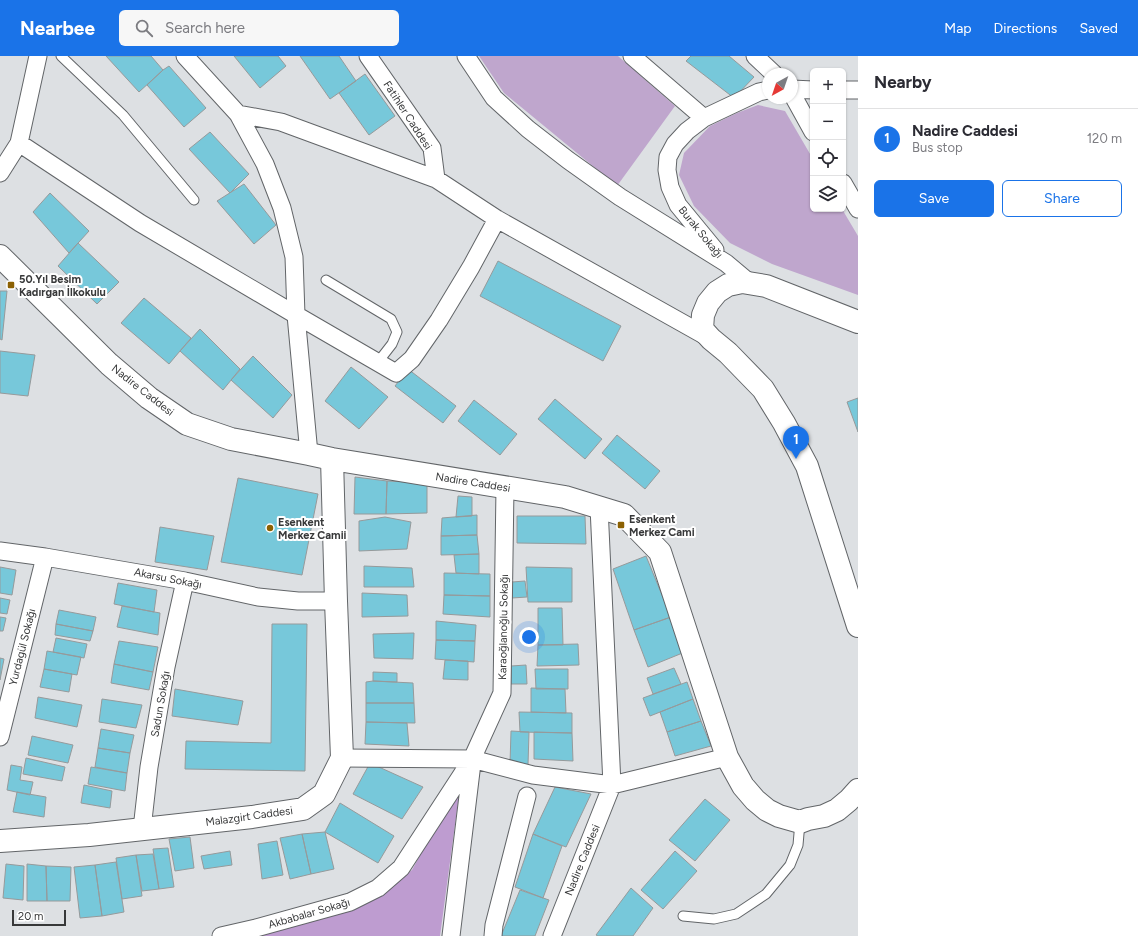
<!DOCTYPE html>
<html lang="en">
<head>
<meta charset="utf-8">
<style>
	body { margin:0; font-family:Figtree,sans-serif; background:#f7f7f7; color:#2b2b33 }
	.controls { position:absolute; right:12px; top:12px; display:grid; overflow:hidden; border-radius:6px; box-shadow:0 1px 3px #0004 }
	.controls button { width:36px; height:36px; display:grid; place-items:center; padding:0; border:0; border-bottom:1px solid #e1e1e2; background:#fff; color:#2b2b33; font:20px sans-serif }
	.compass { position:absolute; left:762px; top:12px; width:36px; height:36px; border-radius:50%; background:#fff; box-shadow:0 1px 3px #0004; rotate:220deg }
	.scale { position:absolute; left:12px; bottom:10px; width:54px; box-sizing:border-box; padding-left:4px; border:2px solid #373839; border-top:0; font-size:11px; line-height:14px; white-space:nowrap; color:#373839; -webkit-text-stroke:3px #fff; paint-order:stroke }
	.you { position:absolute; left:529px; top:581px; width:14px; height:14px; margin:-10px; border:3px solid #fff; border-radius:50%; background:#1a73e8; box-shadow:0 0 0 6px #1a73e833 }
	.badge { display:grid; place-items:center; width:26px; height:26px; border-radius:50%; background:#1a73e8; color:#fff; font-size:13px; font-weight:700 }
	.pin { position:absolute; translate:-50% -33px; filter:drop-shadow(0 1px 2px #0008) }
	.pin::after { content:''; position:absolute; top:21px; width:14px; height:12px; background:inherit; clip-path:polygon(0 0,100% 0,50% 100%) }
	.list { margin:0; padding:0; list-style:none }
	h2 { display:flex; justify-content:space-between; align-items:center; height:52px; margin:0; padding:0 16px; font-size:17px }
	h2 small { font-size:13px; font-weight:400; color:#7c7c81 }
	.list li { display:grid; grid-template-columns:26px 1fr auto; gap:12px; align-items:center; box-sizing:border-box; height:60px; padding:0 16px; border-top:1px solid #e1e1e2 }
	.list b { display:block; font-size:15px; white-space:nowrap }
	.list p { margin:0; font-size:13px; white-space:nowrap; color:#7c7c81 }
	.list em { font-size:13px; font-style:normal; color:#7c7c81 }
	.actions { display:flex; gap:8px; padding:12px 16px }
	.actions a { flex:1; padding:9px 0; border:1px solid #1a73e8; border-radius:6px; text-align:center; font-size:14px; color:#1a73e8 }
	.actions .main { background:#1a73e8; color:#fff }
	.icon { flex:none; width:22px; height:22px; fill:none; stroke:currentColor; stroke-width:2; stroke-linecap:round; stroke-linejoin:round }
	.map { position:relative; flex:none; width:858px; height:880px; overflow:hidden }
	header { display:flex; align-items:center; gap:24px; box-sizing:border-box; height:56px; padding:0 20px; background:#1a73e8; color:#fff }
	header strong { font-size:19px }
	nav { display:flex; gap:22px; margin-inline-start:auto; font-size:14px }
	.search { width:280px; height:36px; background:#f7f7f7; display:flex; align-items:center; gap:10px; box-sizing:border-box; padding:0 14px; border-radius:6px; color:#7c7c81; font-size:15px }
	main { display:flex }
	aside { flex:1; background:#fff }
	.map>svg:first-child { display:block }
</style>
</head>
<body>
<header>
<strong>Nearbee</strong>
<div class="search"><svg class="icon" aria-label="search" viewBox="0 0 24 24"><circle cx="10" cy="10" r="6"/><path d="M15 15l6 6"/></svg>Search here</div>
<nav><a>Map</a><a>Directions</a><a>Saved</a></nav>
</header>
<main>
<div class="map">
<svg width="858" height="880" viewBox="0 0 858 880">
	<rect width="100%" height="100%" fill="#dde0e3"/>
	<!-- green -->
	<path fill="#bfa6cd" d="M479 0H618L675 50 617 130 504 37Z
		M758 49 785 55 813 103V153H842L858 180V239L772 208 730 187 694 150 679 119 684 97 710 70 737 57Z"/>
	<!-- forest -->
	<path fill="#be9cd0" d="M461 724 440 880H252L381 836 412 814Z"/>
	<!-- building -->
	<path fill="#77c8da" stroke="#969a9b" d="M106 0H151L163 14 139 36Z
		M234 0H278L286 10 260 32Z
		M300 0H339L356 25 330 43Z
		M691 0H729L754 21 734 42 686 5Z
		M169 10 206 52 184 71 147 29 163 14Z
		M365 18 395 60 369 79 339 37Z
		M210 76 249 118 230 137 189 93Z
		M244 128 276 169 254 188 217 145Z
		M50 137 89 175 69 197 33 156Z
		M78 187 119 226 97 248 58 210Z
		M498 205 621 270 603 305 480 240Z
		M0 235H7L2 284 0 283Z
		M144 242 191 282 169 308 121 267Z
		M200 273 240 313 223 334 180 295Z
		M0 295 35 299 28 340 0 337Z
		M253 300 292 339 273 362 231 324Z
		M351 311 388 341 359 373 325 345Z
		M408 313 456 350 443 367 395 330Z
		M858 342V376L847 346Z
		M555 343 602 383 585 403 538 363Z
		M474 344 517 378 500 399 458 365Z
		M617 379 660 415 645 433 602 397Z
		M355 421 387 425 386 458H354Z
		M238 422 318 438 302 519 221 506Z
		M387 425 427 427V457L386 458Z
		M458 440 472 441V460L456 461Z
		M477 459V479L441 480 442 462Z
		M517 460H585L586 488 517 487Z
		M385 461 411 466 407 493 359 495V465Z
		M160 471 214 480 207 514 155 506Z
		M477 479 479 498 441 499V480Z
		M479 498V518L456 517 454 499Z
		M646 500 671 561 634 574 613 513Z
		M364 510 412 512 414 531H364Z
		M0 511 16 514 12 539 0 537Z
		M526 511 572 512V546H528Z
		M444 517 490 518V540L444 539Z
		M525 525 527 541 512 542V526Z
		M118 527 157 534 154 556 114 548Z
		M362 537 407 539 408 560 362 561Z
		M444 539 490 540V561L443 558Z
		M0 542 10 544 7 558 0 557Z
		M122 550 160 557 158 579 117 571Z
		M538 552H562L563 589H538Z
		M59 554 96 561 93 575 56 568Z
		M0 561 6 562 3 575H0Z
		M671 561 685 596 648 611 634 574Z
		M436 565 476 569 475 585 436 584Z
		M56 568 93 575 90 585 55 579Z
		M272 568H307L305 715 185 713 186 685 271 687Z
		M414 577 413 603 374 602 373 578Z
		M56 582 87 588 84 602 53 596Z
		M436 584 475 585 474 606 435 603Z
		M119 585 158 591 153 616 114 608Z
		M578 588 579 609 537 610 538 589Z
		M47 595 81 601 77 619 44 613Z
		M0 602 4 603 0 624Z
		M445 604 468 605V624L443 623Z
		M114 608 153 616 149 634 111 627Z
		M526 609 527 628H511V610Z
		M674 612 681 628 653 638 647 622Z
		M44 613 72 618 69 636 40 631Z
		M535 613H568V633H536Z
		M373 616 397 617V626L373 625Z
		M373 625 413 627 414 647H366V626Z
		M687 626 693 643 650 660 643 642Z
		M531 632 565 633 566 657 531 656Z
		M175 633 243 645 238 669 172 660Z
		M38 641 82 649 77 671 35 662Z
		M102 643 142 649 136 672 99 666Z
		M693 643 701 665 667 676 660 656Z
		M366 647H414L415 667 366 666Z
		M519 656 572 657V677L520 676Z
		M701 665 711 690 675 700 667 676Z
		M366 666 407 667 409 690 365 688Z
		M101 673 134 679 130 697 98 692Z
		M511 675 529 676 528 709 510 708Z
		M534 676 572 677 573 705 534 703Z
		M32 680 73 689 68 707 28 699Z
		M98 692 130 697 127 717 95 711Z
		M26 702 65 711 62 725 23 718Z
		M370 707 423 731 402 763 353 738Z
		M11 709 22 711 20 724 33 726 30 739 7 734Z
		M91 711 127 717 125 735 88 728Z
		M84 729 112 735 110 752 81 747Z
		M555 731 591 738 566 791 533 778Z
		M17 736 46 741 44 761 13 756Z
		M705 743 730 764 695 805 669 784Z
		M340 747 394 780 378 807 325 776Z
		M325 776 334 813 311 818 302 778Z
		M302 778 311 818 290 823 280 782Z
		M533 778 562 790 543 842 515 831Z
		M190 781 194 812 175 815 169 783Z
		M277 785 283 819 262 823 258 788Z
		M168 792 174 831 159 833 153 793Z
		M230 795 232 809 204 813 201 800Z
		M675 795 697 815 663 853 641 834Z
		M153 798 159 833 142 835 136 799Z
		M136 799 142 840 122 843 116 802Z
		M116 806 124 856 102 860 95 809Z
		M6 808 24 810 23 844 3 842Z
		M27 808 46 810 47 845H27Z
		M95 809 102 860 80 862 74 811Z
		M46 810 71 811 70 845H47Z
		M631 832 653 852 633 880H598L596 879Z
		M520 834 549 844 535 880H501Z"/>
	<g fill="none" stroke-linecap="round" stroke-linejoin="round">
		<!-- service casing -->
		<g stroke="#626568" stroke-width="11">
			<path id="service" d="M61 0 123 59 194 144
				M326 224 391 263 397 276 392 288 378 306
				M683 860 714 863 736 858 766 838 790 809 798 789 800 766"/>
		</g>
		<!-- minor casing -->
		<g stroke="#626568" stroke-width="19">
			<path id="minor" d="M185 0 238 58 281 66 436 123 497 163 711 283
				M368 0 432 92 436 123
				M466 0 494 42 528 73 568 104 620 141 726 207 751 228
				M632 0 704 62
				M755 0 774 18
				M792 33 813 34
				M843 34H858
				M792 38 813 76
				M238 58 265 108 282 152 294 201 296 259 309 398
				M19 87 38 0
				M0 117 19 87 140 167 296 259 396 317 412 303 439 264 471 211 497 163
				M843 127 858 153
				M715 194 678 149 670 131 667 114 668 101 675 88 687 75 704 62 759 36 768 34
				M0 495 45 501 185 525 258 541 298 545H336
				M0 681 45 501
				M342 702 472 703 533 719 612 729 727 701
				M142 773 149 711 166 611 185 525
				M221 880 256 872 350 846 378 832 401 812 472 703 502 637 505 432
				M451 880 472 707
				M493 880 494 869 527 740
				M552 880 612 729 599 451"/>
		</g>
		<!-- tertiary casing -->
		<g stroke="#626568" stroke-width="24">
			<path id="tertiary" d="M0 200 109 308 149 342 187 368 231 383 309 398 332 403 565 441 624 459 660 496 727 701 743 730 755 744 767 754 779 760 800 766 808 763 824 760 837 754 849 744 858 734
				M858 266 766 230 742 226 728 229 717 236 708 247 703 259 702 273 711 283 728 297 763 333 784 367 807 410 858 570
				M0 785 89 779 252 761 303 753 324 738 342 702 336 545 332 403"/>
		</g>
		<!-- service -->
		<use href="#service" stroke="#fff" stroke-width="9"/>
		<!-- minor -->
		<use href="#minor" stroke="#fff" stroke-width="17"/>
		<!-- tertiary -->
		<use href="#tertiary" stroke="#fff" stroke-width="22"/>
	</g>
	<!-- markers -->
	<g fill="#8c6103" stroke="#fff" stroke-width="1.5">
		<rect x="7" y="225" width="8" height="8" rx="2"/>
		<rect x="617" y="465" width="8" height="8" rx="2"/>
		<circle cx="270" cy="472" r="4"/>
	</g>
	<g text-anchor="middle" stroke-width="4" stroke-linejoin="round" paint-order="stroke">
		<!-- street labels -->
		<g font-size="11" fill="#373839" stroke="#fff">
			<text transform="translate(408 59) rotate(57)" y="4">Fatihler Caddesi</text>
			<text transform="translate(701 176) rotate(51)" y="4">Burak Sokağı</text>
			<text transform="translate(143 334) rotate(38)" y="4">Nadire Caddesi</text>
			<text transform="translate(473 426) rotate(9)" y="4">Nadire Caddesi</text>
			<text transform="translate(168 522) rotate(11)" y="4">Akarsu Sokağı</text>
			<text transform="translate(503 571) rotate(-89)" y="4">Karaoğlanoğlu Sokağı</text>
			<text transform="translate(22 591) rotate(-76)" y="4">Yurdagül Sokağı</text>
			<text transform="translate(160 648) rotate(-80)" y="4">Sadun Sokağı</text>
			<text transform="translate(249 760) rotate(-8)" y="4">Malazgirt Caddesi</text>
			<text transform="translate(582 804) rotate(-68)" y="4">Nadire Caddesi</text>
			<text transform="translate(309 857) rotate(-16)" y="4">Akbabalar Sokağı</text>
		</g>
		<!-- poi labels -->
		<g font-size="11" font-weight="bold" fill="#373839" stroke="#fff" text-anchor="start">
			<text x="19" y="227">50.Yıl Besim<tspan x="19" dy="13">Kadırgan İlkokulu</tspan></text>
			<text x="629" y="467">Esenkent<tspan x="629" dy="13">Merkez Cami</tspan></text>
			<text x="278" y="470">Esenkent<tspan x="278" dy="13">Merkez Camii</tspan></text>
		</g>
	</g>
</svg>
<div class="controls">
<button>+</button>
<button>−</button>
<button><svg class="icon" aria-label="locate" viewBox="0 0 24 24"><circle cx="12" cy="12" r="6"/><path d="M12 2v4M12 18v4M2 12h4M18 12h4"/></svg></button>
<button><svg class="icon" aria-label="layers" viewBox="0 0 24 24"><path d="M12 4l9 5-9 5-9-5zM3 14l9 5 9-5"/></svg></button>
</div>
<svg class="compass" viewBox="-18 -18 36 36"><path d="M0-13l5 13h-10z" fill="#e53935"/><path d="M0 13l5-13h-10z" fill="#7c7c81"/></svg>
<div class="scale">20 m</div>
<div class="you"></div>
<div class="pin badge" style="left:796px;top:403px">1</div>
</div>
<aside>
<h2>Nearby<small></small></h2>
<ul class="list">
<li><span class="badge">1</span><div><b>Nadire Caddesi</b><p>Bus stop</p></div><em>120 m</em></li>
</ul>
<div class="actions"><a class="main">Save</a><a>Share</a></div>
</aside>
</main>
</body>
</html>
